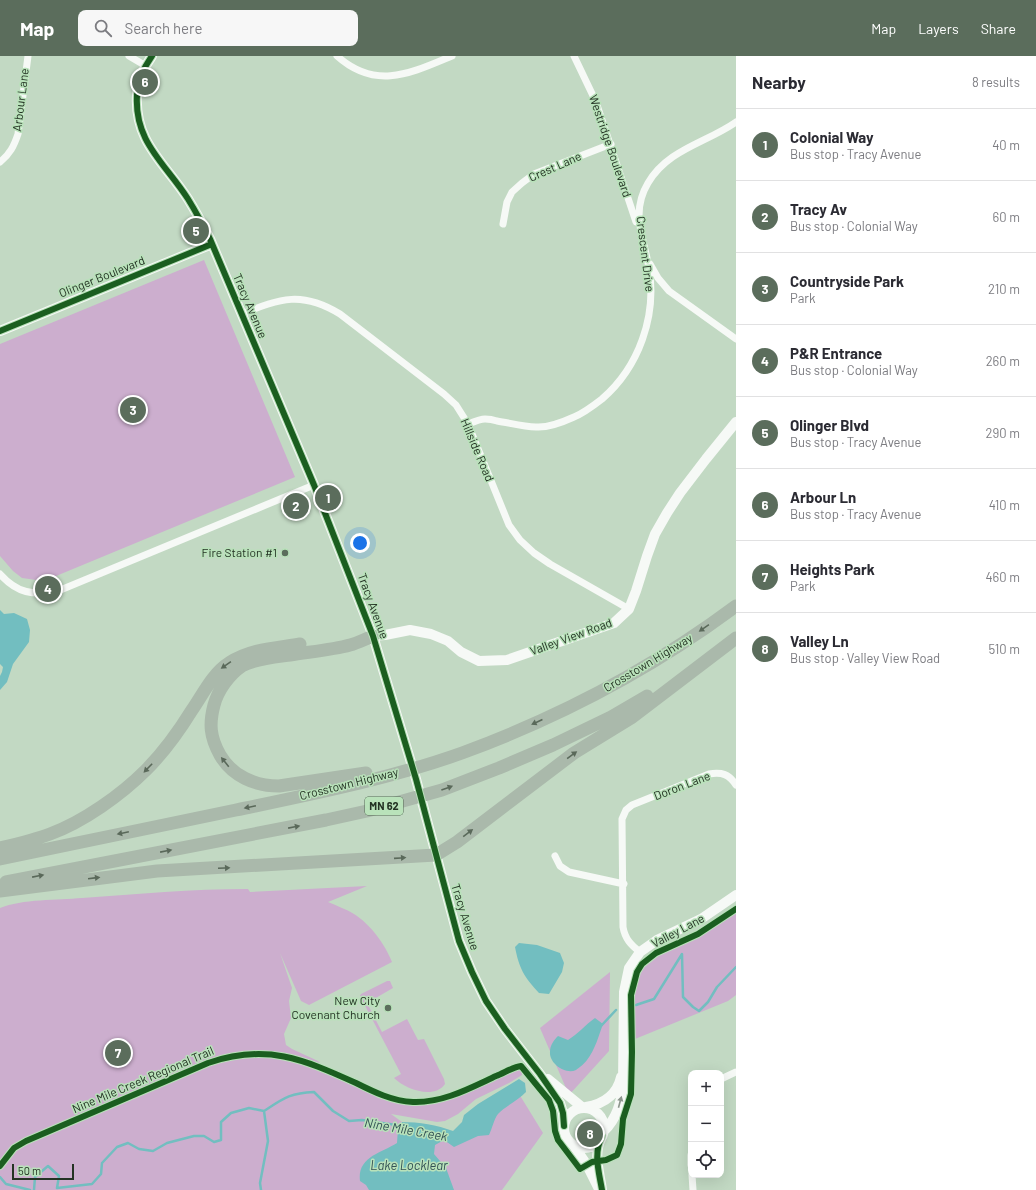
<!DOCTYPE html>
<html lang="en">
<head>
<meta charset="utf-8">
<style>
	body { margin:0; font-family:Barlow,sans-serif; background:#f7f7f7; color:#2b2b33 }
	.controls { position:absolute; right:12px; bottom:12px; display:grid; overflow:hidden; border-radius:8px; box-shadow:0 4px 16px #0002 }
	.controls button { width:36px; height:36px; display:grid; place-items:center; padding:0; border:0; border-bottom:1px solid #e1e1e2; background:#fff; color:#2b2b33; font:20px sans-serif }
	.scale { position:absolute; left:12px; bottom:10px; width:62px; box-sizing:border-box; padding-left:4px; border:2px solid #243324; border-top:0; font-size:11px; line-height:14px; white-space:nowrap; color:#243324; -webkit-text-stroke:3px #b9e2ba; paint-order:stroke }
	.you { position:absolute; left:360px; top:487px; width:14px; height:14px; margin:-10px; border:3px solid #fff; border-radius:50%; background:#1a73e8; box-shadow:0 0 0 6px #1a73e833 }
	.badge { display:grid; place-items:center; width:26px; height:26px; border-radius:50%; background:#5b6d5c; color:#fff; font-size:13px; font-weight:700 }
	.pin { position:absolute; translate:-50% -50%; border:2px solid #fff; box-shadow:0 1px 4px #0006 }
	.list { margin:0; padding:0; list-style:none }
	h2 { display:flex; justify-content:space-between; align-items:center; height:52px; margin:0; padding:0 16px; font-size:17px }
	h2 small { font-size:13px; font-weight:400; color:#7c7c81 }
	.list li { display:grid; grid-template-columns:26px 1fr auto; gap:12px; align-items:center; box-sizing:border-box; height:72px; padding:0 16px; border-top:1px solid #e1e1e2 }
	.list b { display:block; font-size:15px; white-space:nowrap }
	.list p { margin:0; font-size:13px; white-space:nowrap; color:#7c7c81 }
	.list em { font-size:13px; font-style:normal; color:#7c7c81 }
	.icon { flex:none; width:22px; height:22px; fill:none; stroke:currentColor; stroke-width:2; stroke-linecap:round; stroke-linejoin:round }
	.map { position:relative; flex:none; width:736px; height:1134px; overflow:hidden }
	header { display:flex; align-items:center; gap:24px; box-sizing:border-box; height:56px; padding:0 20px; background:#5b6d5c; color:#fff }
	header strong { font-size:19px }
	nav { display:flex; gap:22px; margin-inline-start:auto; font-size:14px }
	.search { width:280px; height:36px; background:#f7f7f7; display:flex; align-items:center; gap:10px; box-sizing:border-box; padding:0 14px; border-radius:8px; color:#7c7c81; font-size:15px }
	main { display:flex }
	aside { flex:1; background:#fff }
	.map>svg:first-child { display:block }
</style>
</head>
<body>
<header>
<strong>Map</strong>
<div class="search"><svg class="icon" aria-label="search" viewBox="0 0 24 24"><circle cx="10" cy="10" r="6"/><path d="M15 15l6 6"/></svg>Search here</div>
<nav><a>Map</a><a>Layers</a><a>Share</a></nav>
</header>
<main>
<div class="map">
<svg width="736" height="1134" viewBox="0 0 736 1134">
	<rect width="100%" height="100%" fill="#c2d9c3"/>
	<!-- green -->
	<path fill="#ccaece" d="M204 204 295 421 44 525 22 522 13 515 0 500V288Z
		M367 830 328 846C337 850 346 853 354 858 370 868 385 888 392 906L309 949 301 945 280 897 292 932 289 945 291 962 284 978 286 989 292 993 318 1005 329 1017 363 1031 378 1042 411 1048 461 1036 501 1018 514 1009H521L522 1019 509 1027 476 1043 458 1058 445 1065 437 1066 391 1058 402 1066 400 1069 453 1082 516 1033 543 1077 502 1134H0V852C22 843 58 844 82 842 137 838 192 833 248 833L250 836Z
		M736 852V939L728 945 635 983V926L640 904 701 875Z
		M610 916 609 995 569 1039 540 972Z
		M387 925H390L393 932 367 947 382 976 407 963 418 984 424 983 444 1023 445 1028C434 1044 405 1033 394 1022L401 1018 360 940 361 938Z"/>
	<!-- water -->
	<path fill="#72bec0" d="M0 554 4 558 14 557 27 563 30 574 29 586 13 608 7 626 0 634V620L2 616 3 611 0 608Z
		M519 887 537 889 560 897 564 907 562 916 549 938 539 937C524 921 519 912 515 891Z
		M595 962 603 968C599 979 595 994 587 1004 585 1007 579 1012 576 1014 565 1019 549 1007 550 996 550 989 554 984 558 980L568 984C578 978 585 969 595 962Z
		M519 1023 525 1027 526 1036C519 1044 504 1051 498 1058 494 1063 492 1073 489 1079L478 1080 454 1091 444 1084 435 1089 434 1098 446 1112 454 1134H369L366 1129 360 1125C357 1101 381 1097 397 1087L398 1073 402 1066C419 1066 437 1069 453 1075L462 1066 464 1059 478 1048Z"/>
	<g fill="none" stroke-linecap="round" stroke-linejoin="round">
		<!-- stream -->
		<path stroke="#72bec0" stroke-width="2.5" d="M636 949 654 943 682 898 683 941 693 951 699 955 708 946 717 931 736 911
			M601 970 616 954
			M0 1121 6 1128 30 1134
			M34 1134 35 1121 48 1110 59 1120 57 1132 92 1128 101 1118 102 1107 117 1091 128 1087 139 1093 153 1095 167 1087 194 1080H204L214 1086 221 1084V1066L231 1057 249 1052 264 1055C284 1042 290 1037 314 1036L333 1055 349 1065 362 1064 403 1070
			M261 1134 260 1127 268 1085 264 1055"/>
		<!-- street -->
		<path stroke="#f6f9f6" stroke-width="7" d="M129 0 146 10
			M337 0C376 35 411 17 452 0
			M574 0 596 46 636 166
			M0 106C10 98 14 90 18 78L28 0
			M503 168 507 146 512 136 522 127 534 118 611 88
			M650 208 658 222 669 235 736 283
			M242 258C281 242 302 235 340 258L444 338 456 349 468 368 509 469 520 484 534 497 550 508 629 553
			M468 368C473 366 480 363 485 363 489 363 494 364 497 365 510 367 523 371 536 371 548 372 563 366 574 361 584 357 593 350 602 343 639 311 657 260 649 212 644 182 630 157 648 127 668 93 706 87 736 66
			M0 518C17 537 33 540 58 535L314 429
			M555 800 560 810 569 816 624 828
			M640 896C631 889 625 883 623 871L622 763 626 754 632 749 709 718C722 716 729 718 736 729
			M721 1023 736 1016
			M691 1099V1109
			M692 1119 693 1134"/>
		<!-- secondary -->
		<path stroke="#f6f9f6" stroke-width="10" d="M152 0C144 11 138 26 137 39 134 86 165 107 188 143 196 156 203 169 210 183L314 429 373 580 416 723 459 885 472 916 486 945 505 973 540 1018 560 1047 563 1057 564 1070
			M0 275 212 188
			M373 580 385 579 410 574 431 578 448 585 461 596 479 605 507 604 614 567 629 553 636 535 647 500 655 478 667 457 680 437 706 403 736 366
			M548 1023 582 1051
			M586 1051C603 1048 617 1039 621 1021
			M564 1072a20 20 0 1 1 40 0a20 20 0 1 1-40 0Z
			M604 1075C617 1062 621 1047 623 1029L624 936 629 912 640 896 657 884 701 863 736 839
			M601 1083C593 1098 600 1118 602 1134
			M574 1090 587 1109 598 1131"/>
		<!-- highway -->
		<path stroke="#aab9ab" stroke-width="13" d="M366 717 279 730C255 730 232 720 220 699 210 681 209 668 214 649 218 634 229 619 242 610 254 603 276 601 290 599 308 596 332 594 350 589 358 587 365 583 373 580
			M0 792C17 788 34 784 50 778 83 766 121 739 146 714 163 697 179 675 192 654 203 638 213 617 229 607 250 593 276 592 300 588
			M0 803C79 787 157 770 236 754 312 738 389 723 462 697 560 661 653 612 736 550
			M6 826 326 764 367 755 442 734 499 712 553 689 611 661 647 640
			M0 835 157 815 436 799 457 786 574 697 631 662 736 582"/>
		<!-- cycleway casing -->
		<g stroke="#b9e2ba" stroke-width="8">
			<path id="cycleway" d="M152 0C144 11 138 26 137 39 134 86 165 107 188 143 196 156 203 169 210 183L314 429 373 580 416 723 459 885 472 916 486 945 505 973 540 1018 560 1047 563 1057 564 1070
				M0 275 212 188
				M602 1080C593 1098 599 1116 602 1134
				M0 1110 14 1092 26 1085 208 1007C266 987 303 1003 356 1027 374 1036 392 1045 413 1046 443 1047 470 1032 496 1020 504 1017 513 1011 521 1010L549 1044 553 1055 555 1075 558 1084 580 1113 592 1106 606 1104 617 1099 621 1088 623 1063 631 1038 632 996 631 939 637 916 642 908 656 897 698 878 736 853"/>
		</g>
		<!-- cycleway -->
		<use href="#cycleway" stroke="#1b5e20" stroke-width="6"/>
	</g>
	<!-- one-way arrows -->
	<defs><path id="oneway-solid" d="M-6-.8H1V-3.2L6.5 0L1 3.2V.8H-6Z"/></defs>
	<g fill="#5a695a">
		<use href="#oneway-solid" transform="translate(704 572) rotate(145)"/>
		<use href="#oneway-solid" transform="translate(226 609) rotate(145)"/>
		<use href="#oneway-solid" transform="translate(537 666) rotate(155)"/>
		<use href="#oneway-solid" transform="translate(572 699) rotate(-36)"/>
		<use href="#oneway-solid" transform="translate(225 706) rotate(-129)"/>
		<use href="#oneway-solid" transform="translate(148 712) rotate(134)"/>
		<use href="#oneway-solid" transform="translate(447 732) rotate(-20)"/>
		<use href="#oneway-solid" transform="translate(250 751) rotate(168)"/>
		<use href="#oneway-solid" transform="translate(294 771) rotate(-11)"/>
		<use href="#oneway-solid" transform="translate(123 777) rotate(168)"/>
		<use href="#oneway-solid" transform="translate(468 777) rotate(-37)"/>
		<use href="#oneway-solid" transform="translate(166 795) rotate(-11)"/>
		<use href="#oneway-solid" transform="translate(400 802) rotate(-4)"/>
		<use href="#oneway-solid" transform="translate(224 812) rotate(-3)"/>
		<use href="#oneway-solid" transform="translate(38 820) rotate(-11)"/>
		<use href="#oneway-solid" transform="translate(94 822) rotate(-7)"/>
	</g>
	<use fill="#8d968d" href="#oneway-solid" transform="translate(620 1046) rotate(-75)"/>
	<!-- markers -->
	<g fill="#5b6d5c" stroke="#b9e2ba" stroke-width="1.5">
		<circle cx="285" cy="497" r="4"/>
		<circle cx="388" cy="952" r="4"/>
	</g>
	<g text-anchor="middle" stroke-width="3" stroke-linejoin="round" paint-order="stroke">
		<!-- shield labels -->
		<rect fill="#b9e2ba" stroke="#516851" stroke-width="1" x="365" y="741" width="38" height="18" rx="3"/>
		<g font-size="11" font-weight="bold" fill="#243324">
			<text x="384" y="754">MN 62</text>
		</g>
		<!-- street labels -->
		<g font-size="12" fill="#243324" stroke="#b9e2ba">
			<text transform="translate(21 44) rotate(-83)" y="4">Arbour Lane</text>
			<text transform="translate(610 90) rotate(71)" y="4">Westridge Boulevard</text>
			<text transform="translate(555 111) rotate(-24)" y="4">Crest Lane</text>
			<text transform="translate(645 198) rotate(83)" y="4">Crescent Drive</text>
			<text transform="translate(102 221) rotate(-22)" y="4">Olinger Boulevard</text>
			<text transform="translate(250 250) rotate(67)" y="4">Tracy Avenue</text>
			<text transform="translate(477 394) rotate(67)" y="4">Hillside Road</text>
			<text transform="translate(373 550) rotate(70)" y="4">Tracy Avenue</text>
			<text transform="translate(571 581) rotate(-20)" y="4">Valley View Road</text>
			<text transform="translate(648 607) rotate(-31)" y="4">Crosstown Highway</text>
			<text transform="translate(349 728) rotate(-14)" y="4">Crosstown Highway</text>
			<text transform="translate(682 730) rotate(-21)" y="4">Doron Lane</text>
			<text transform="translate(465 861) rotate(73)" y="4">Tracy Avenue</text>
			<text transform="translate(678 875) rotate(-28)" y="4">Valley Lane</text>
			<text transform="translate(143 1024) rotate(-23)" y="4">Nine Mile Creek Regional Trail</text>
		</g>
		<!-- poi labels -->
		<g font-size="12" fill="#243324" stroke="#b9e2ba" text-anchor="end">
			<text x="277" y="501">Fire Station #1</text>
			<text x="380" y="949">New City<tspan x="380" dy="14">Covenant Church</tspan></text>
		</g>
		<!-- water labels -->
		<g font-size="13" font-style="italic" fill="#335255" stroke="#b9e2ba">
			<text transform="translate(406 1073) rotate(10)" y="5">Nine Mile Creek</text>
			<text x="409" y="1114">Lake Locklear</text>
		</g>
	</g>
</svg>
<div class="controls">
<button>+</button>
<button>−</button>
<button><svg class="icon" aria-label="locate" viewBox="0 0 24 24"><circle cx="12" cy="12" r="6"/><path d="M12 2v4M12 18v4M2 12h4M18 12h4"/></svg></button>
</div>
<div class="scale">50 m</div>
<div class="you"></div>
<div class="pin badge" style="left:328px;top:442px">1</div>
<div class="pin badge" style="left:296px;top:450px">2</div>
<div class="pin badge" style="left:133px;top:354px">3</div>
<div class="pin badge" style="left:48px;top:533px">4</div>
<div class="pin badge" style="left:196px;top:175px">5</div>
<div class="pin badge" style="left:145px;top:26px">6</div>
<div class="pin badge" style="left:118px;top:997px">7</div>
<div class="pin badge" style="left:590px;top:1078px">8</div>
</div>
<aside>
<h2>Nearby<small>8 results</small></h2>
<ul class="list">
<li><span class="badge">1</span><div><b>Colonial Way</b><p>Bus stop · Tracy Avenue</p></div><em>40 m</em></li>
<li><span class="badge">2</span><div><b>Tracy Av</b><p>Bus stop · Colonial Way</p></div><em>60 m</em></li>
<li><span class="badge">3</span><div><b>Countryside Park</b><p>Park</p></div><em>210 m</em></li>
<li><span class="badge">4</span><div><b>P&amp;R Entrance</b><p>Bus stop · Colonial Way</p></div><em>260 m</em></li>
<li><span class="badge">5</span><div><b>Olinger Blvd</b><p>Bus stop · Tracy Avenue</p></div><em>290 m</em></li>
<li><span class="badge">6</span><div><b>Arbour Ln</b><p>Bus stop · Tracy Avenue</p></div><em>410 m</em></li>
<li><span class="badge">7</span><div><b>Heights Park</b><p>Park</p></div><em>460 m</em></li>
<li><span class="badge">8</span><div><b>Valley Ln</b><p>Bus stop · Valley View Road</p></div><em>510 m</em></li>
</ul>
</aside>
</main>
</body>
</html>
